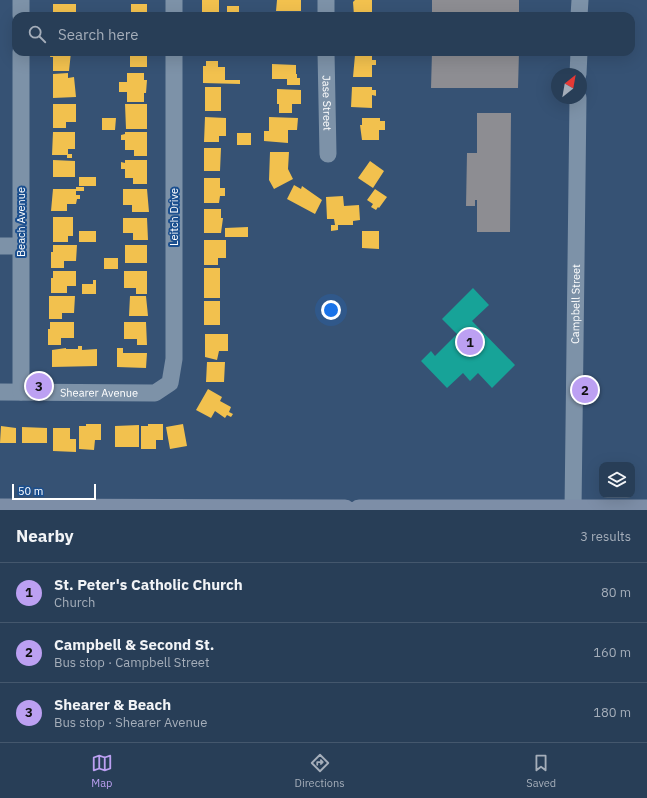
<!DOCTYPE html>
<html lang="en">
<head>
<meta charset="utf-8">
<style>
	body { margin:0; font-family:"IBM Plex Sans",sans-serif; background:#344961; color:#f1f3f6 }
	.controls { position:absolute; right:12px; bottom:12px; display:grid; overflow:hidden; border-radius:8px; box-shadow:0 4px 16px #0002 }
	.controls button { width:36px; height:36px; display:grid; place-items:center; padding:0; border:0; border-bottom:1px solid #44576d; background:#283e57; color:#f1f3f6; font:20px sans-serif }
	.compass { position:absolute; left:551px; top:68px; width:36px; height:36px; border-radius:50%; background:#283e57; box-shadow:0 4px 16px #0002; rotate:31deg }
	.scale { position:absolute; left:12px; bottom:10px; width:84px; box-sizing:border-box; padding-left:4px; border:2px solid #fff; border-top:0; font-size:11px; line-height:14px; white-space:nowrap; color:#fff; -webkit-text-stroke:3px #1b4f8f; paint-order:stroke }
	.you { position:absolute; left:331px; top:310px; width:14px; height:14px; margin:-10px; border:3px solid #fff; border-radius:50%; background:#1a73e8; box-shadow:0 0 0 6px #1a73e833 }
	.badge { display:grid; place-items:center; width:26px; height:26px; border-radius:50%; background:#bca0f2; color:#111; font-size:13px; font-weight:700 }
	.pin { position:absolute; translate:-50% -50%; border:2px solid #fff; box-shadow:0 1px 4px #0006 }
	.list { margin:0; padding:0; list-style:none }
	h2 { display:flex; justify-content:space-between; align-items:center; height:52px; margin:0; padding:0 16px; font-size:17px }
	h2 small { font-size:13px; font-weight:400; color:#a5aeba }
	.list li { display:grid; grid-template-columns:26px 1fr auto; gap:12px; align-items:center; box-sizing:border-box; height:60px; padding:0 16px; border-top:1px solid #44576d }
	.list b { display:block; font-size:15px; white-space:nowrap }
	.list p { margin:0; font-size:13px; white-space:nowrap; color:#a5aeba }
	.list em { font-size:13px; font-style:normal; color:#a5aeba }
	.icon { flex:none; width:22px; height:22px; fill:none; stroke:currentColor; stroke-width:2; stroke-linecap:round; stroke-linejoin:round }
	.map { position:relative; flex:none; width:647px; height:510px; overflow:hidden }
	.search { position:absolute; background:#283e57; box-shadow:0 4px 16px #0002; left:12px; right:12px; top:12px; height:44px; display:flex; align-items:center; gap:10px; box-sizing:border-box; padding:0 14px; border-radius:12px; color:#a5aeba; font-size:15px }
	.sheet { height:232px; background:#283e57 }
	nav { display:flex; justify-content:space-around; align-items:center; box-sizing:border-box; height:56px; border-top:1px solid #44576d; background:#283e57; font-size:11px; color:#a5aeba }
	nav a { display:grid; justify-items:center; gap:2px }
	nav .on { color:#bca0f2 }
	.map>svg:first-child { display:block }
</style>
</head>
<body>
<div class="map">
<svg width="647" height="510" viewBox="0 0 647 510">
	<rect width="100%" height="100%" fill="#365274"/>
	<!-- homes -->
	<path fill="#f2c14e" d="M202 0H219V13L202 12Z
		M277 0H301V11H276Z
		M355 0H372V15L354 16 353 2Z
		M53 4H76V16H53Z
		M131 4H147V16H131Z
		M227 6H239V16H227Z
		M51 52H71L69 71H53V57H50Z
		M130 52H147V67H130Z
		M355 55H372V60H376V65H372V77H353Z
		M206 61H218V67H225V80H240V84L203 83V66H206Z
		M272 64 296 65V74H297V78H300V85H287V79H272Z
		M68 73V78L74 77 76 97 53 98V74Z
		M127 73H144V80H147L146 93H144V102H127V92H119V82H127Z
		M205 87H221V111H205Z
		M352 87H372V90H376V96L372 95V108L351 107Z
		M277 89 301 90V104H292V113H279V104H277Z
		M53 104H76V122H66V128H53Z
		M125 104H147V129H126Z
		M205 117 226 118V136H219V142H204Z
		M269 117 298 118 297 130H288V143L264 141V131H269Z
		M102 118H116L115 130H102Z
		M362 118H380V121H385V130H379V140H362L360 125H362Z
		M53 132H75V149H68V154H72V158H67V155H52Z
		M125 132H147V156H134V150H125V140H121V135L125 134Z
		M237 133H251V145H237Z
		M204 148H221L220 171H204Z
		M270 152H289L288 169 293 179 274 189 269 180Z
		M53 160 75 161V177H53Z
		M125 160H147V184H133V178H125V169H121V162L125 163Z
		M370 161 384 171 373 188 358 178Z
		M79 177H96V186H79Z
		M204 178H220V188H225V196H220L219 203H204Z
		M294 185 301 189 302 186 322 200 315 214 287 199Z
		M76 187H84V191H76V195H80V199H77L76 204H67V211H51L53 189H76Z
		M123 189H147L149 212H132V205H123Z
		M375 189 387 197 379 208 378 207 376 210 371 207 373 204 367 200Z
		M343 196 344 206 359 205 360 220 353 221V225H338V230L331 231V225H335L334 219H327L326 197Z
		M204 209H221V218H223L221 233H204Z
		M53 217H73V236H68V242H53Z
		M123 218H147L148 240H133V233H123Z
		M248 227V237H225V228Z
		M79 231H96V242H79Z
		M362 231H379V249L362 248Z
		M204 240H226V258H218V265H204Z
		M53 245H77L76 261H64V268H51V252H53Z
		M125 245H147V263H125Z
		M104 258H118V269H104Z
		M204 268H220V298H204Z
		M53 271H76V286H67V293H51V278H53Z
		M124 271H147V294H136V288H124Z
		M93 280H96V294H82V284H93Z
		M49 296H75L74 313H62V319H49Z
		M130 296H146L148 316H129Z
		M204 301H220V325H204Z
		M50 322H74V338H61V345H48V329H50Z
		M124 322H146L147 345H137V339H124Z
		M205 334H228V351H219L217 360 205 357Z
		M78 346H82V350L97 349V366L52 367V350L66 348V349H78Z
		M117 348H123V353H147L146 368 117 367Z
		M207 362H225L224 382H206Z
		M208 389 222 397 220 401 231 407 229 412 233 414 231 417 227 415 225 418 215 411 211 418 196 410Z
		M86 424H101V440H95L94 450 79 449V426H86Z
		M148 424H163V440H156V449H141V426H148Z
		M183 424 187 446 170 449 166 427Z
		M139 425V447H115V426Z
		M1 426 16 428V443H0Z
		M22 427 47 428V443H22Z
		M53 428H70V439H76V452L53 451Z"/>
	<!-- public -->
	<path fill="#17a398" d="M473 288 489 305 472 321 515 365 492 388 478 373 470 381 463 373 447 388 421 361 431 351 435 356 457 334 442 319Z"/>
	<!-- industry -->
	<path fill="#8d8d92" d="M432 0H519V16H432Z
		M432 52H519L518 88H431Z
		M477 113H511L510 232H477V200H475V206H466L467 153H477Z"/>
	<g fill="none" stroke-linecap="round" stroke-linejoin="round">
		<!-- minor -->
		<g stroke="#7d92a8" stroke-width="17">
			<path d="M174 0V16"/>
			<path d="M21 16V0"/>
			<path d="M326 16V0"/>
			<path d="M579 16 580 0"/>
			<path id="s1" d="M326 52 328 154"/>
			<path d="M578 74 579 52"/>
			<path d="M0 246H21"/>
			<path id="s2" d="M0 392 155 393 170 383 174 359V52"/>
			<path d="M21 392V52"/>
			<path id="s3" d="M573 510 578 98"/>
		</g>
		<!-- major -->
		<path stroke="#7d8ea7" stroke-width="21" d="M0 509 345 510
			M359 510H647"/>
	</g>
	<g text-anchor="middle" stroke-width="4" stroke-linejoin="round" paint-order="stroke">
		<!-- street labels -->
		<g font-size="11" fill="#fff" stroke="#1b4f8f">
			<text dy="4" stroke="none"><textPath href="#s1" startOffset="51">Jase Street</textPath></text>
			<text transform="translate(174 217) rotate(-90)" y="4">Leitch Drive</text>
			<text transform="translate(21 222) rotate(-90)" y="4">Beach Avenue</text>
			<text dy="4" stroke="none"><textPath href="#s3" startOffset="206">Campbell Street</textPath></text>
			<text dy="4" stroke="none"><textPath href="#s2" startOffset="99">Shearer Avenue</textPath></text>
		</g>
	</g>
</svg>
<div class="controls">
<button><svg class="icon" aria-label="layers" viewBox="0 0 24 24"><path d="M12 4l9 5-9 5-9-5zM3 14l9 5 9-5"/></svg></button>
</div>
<svg class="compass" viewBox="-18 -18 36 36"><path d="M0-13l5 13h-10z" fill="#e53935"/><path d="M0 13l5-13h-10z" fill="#a5aeba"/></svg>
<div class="scale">50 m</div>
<div class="you"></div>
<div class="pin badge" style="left:470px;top:342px">1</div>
<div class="pin badge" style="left:585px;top:390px">2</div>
<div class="pin badge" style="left:39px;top:386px">3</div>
<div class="search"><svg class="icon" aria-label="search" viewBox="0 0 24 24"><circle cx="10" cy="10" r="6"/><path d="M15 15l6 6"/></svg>Search here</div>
</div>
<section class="sheet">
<h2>Nearby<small>3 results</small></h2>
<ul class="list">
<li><span class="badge">1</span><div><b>St. Peter's Catholic Church</b><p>Church</p></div><em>80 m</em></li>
<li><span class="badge">2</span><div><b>Campbell &amp; Second St.</b><p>Bus stop · Campbell Street</p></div><em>160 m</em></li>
<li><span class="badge">3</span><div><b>Shearer &amp; Beach</b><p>Bus stop · Shearer Avenue</p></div><em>180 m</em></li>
</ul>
</section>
<nav>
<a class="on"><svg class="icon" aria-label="map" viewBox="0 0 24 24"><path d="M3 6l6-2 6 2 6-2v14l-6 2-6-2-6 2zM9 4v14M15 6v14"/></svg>Map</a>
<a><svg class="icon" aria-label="directions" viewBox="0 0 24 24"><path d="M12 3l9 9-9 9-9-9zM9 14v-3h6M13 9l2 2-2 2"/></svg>Directions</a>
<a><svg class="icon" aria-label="saved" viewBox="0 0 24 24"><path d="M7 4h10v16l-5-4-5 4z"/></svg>Saved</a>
</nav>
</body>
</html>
